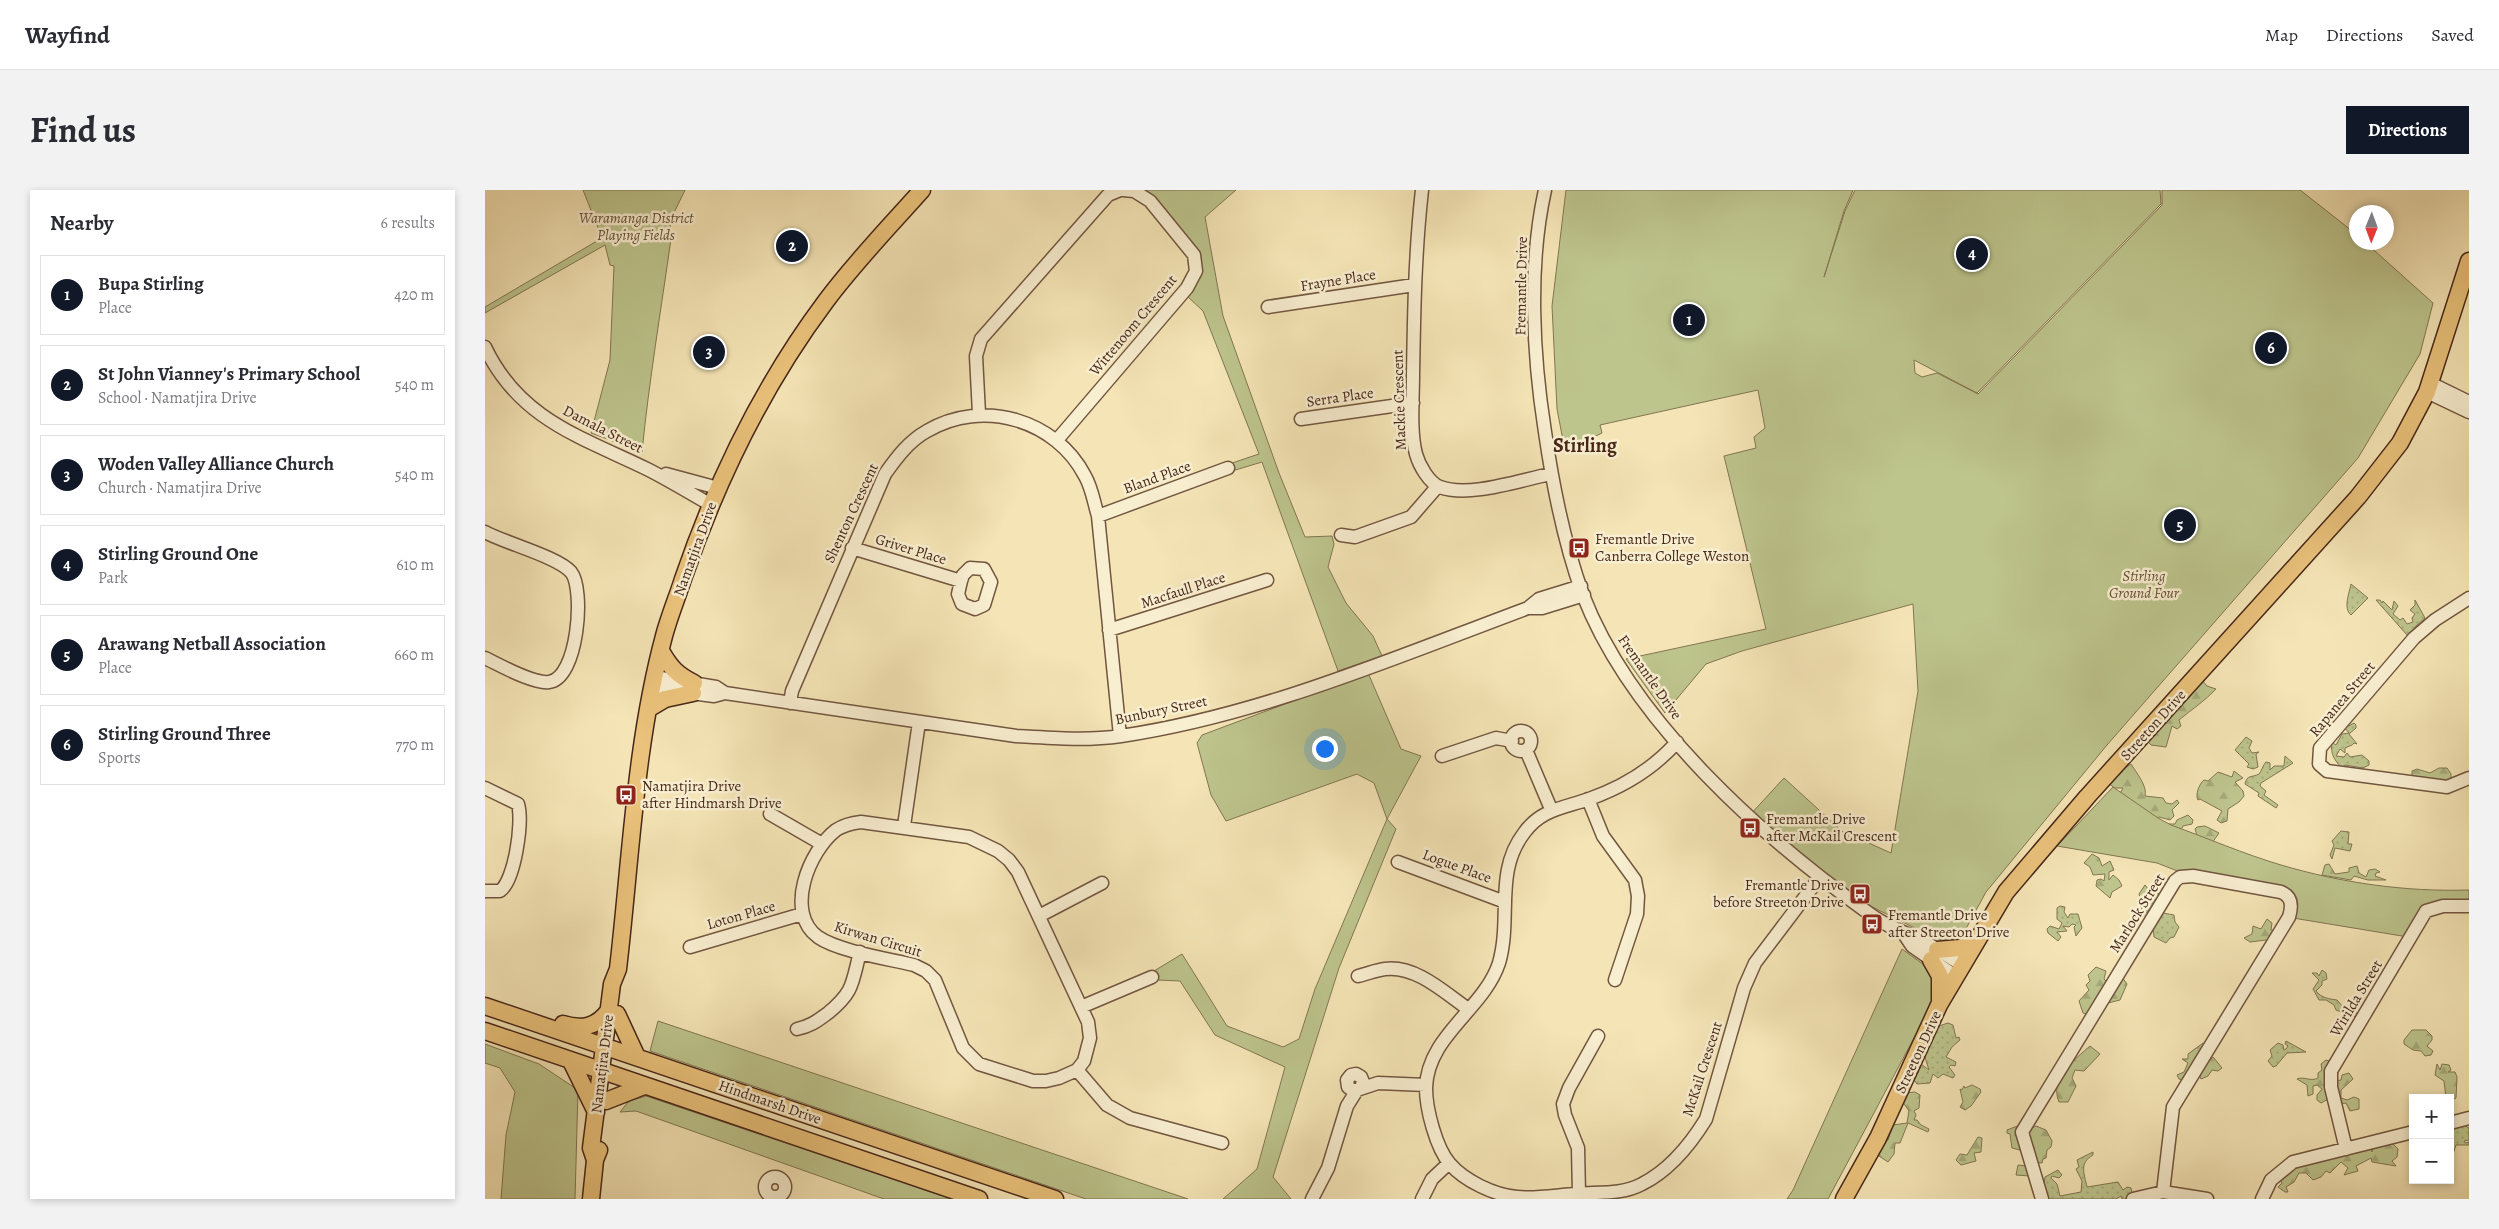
<!DOCTYPE html>
<html lang="en">
<head>
<meta charset="utf-8">
<style>
	body { margin:0; font-family:Alegreya,serif; background:#f2f2f3; color:#2b2b33 }
	.controls { position:absolute; right:15px; bottom:15px; display:grid; overflow:hidden; border-radius:0px; box-shadow:0 2px 8px #0003 }
	.controls button { width:45px; height:45px; display:grid; place-items:center; padding:0; border:0; border-bottom:1px solid #e1e1e2; background:#fff; color:#2b2b33; font:25px sans-serif }
	.compass { position:absolute; left:1864px; top:15px; width:45px; height:45px; border-radius:50%; background:#fff; box-shadow:0 2px 8px #0003; rotate:181deg }
	.you { position:absolute; left:839px; top:558px; width:18px; height:18px; margin:-12px; border:4px solid #fff; border-radius:50%; background:#1a73e8; box-shadow:0 0 0 8px #1a73e833 }
	.badge { display:grid; place-items:center; width:32px; height:32px; border-radius:50%; background:#111827; color:#fff; font-size:16px; font-weight:700 }
	.pin { position:absolute; translate:-50% -50%; border:2px solid #fff; box-shadow:0 1px 5px #0006 }
	.list { margin:0; padding:0; list-style:none }
	h2 { display:flex; justify-content:space-between; align-items:center; height:65px; margin:0; padding:0 20px; font-size:21px }
	h2 small { font-size:16px; font-weight:400; color:#7c7c81 }
	.list li { display:grid; grid-template-columns:32px 1fr auto; gap:15px; align-items:center; box-sizing:border-box; height:80px; margin:0 10px 10px; padding:0 10px; border:1px solid #e1e1e2; border-radius:0px }
	.list b { display:block; font-size:19px; white-space:nowrap }
	.list p { margin:0; font-size:16px; white-space:nowrap; color:#7c7c81 }
	.list em { font-size:16px; font-style:normal; color:#7c7c81 }
	.map { position:relative; flex:none; width:1984px; height:1009px; overflow:hidden; border-radius:0px }
	header { display:flex; align-items:center; gap:30px; box-sizing:border-box; height:70px; padding:0 25px; background:#fff; border-bottom:1px solid #e1e1e2 }
	header strong { font-size:24px }
	nav { display:flex; gap:28px; margin-inline-start:auto; font-size:18px }
	.intro { display:flex; align-items:center; justify-content:space-between; box-sizing:border-box; height:120px; padding:0 30px }
	h1 { margin:0; font-size:35px }
	.button { padding:12px 22px; border-radius:0px; background:#111827; color:#fff; font-size:18px; font-weight:700 }
	main { display:flex; gap:30px; padding:0 30px }
	aside { flex:1; background:#fff; border-radius:0px; box-shadow:0 2px 8px #0003 }
	.map>svg:first-child { display:block }
</style>
</head>
<body>
<header>
<strong>Wayfind</strong>
<nav><a>Map</a><a>Directions</a><a>Saved</a></nav>
</header>
<div class="intro"><h1>Find us</h1><a class="button">Directions</a></div>
<main>
<aside>
<h2>Nearby<small>6 results</small></h2>
<ul class="list">
<li><span class="badge">1</span><div><b>Bupa Stirling</b><p>Place</p></div><em>420 m</em></li>
<li><span class="badge">2</span><div><b>St John Vianney's Primary School</b><p>School · Namatjira Drive</p></div><em>540 m</em></li>
<li><span class="badge">3</span><div><b>Woden Valley Alliance Church</b><p>Church · Namatjira Drive</p></div><em>540 m</em></li>
<li><span class="badge">4</span><div><b>Stirling Ground One</b><p>Park</p></div><em>610 m</em></li>
<li><span class="badge">5</span><div><b>Arawang Netball Association</b><p>Place</p></div><em>660 m</em></li>
<li><span class="badge">6</span><div><b>Stirling Ground Three</b><p>Sports</p></div><em>770 m</em></li>
</ul>
</aside>
<div class="map">
<svg width="1984" height="1009" viewBox="0 0 1984 1009">
	<defs>
		<pattern id="grass-dots" width="8" height="8" patternUnits="userSpaceOnUse" patternTransform="scale(1.25)"><rect width="8" height="8" fill="#bdc48c"/><path d="M2 2h.1M6 6h.1" fill="none" stroke="#a4a878" stroke-width="1.8" stroke-linecap="round"/></pattern>
		<pattern id="forest-firs" width="22" height="20" patternUnits="userSpaceOnUse" patternTransform="scale(1.25)"><rect width="22" height="20" fill="#bdc48c"/><path d="M5 1l3.5 6h-7zM16 11l3.5 6h-7z" fill="#a4a878"/></pattern>
	</defs>
	<rect width="100%" height="100%" fill="#f5e5b6"/>
	<filter id="stains"><feTurbulence type="fractalNoise" baseFrequency=".004" numOctaves="4"/><feColorMatrix values="0 0 0 0 .2 0 0 0 0 .09 0 0 0 0 .02 0 0 0 .5 -.17"/></filter>
	<radialGradient id="worn" r=".72"><stop offset=".6" stop-color="#630" stop-opacity="0"/><stop offset="1" stop-color="#630" stop-opacity=".3"/></radialGradient>
	<!-- grass -->
	<path fill="url(#grass-dots)" stroke="#827652" d="M1866 394 1883 408 1866 425C1858 418 1864 404 1866 394Z
		M1891 410H1895L1897 413 1898 411 1907 420 1909 411 1913 416 1908 424 1915 430 1918 428 1922 434 1928 432 1927 428 1930 424 1925 420 1930 415V410L1940 428 1930 437V441L1922 445Z
		M1869 533 1871 535V538L1864 544 1872 554 1869 553 1867 555 1860 558V563L1855 559 1851 566 1859 567 1862 563 1865 567 1877 565 1884 571V575L1878 578 1860 575 1857 579C1847 566 1847 566 1846 552L1851 555 1857 544 1864 543 1860 538Z
		M1761 547 1767 551 1764 558 1767 563 1774 562 1771 564 1773 577 1768 579 1762 577 1764 574 1750 560Z
		M1800 566 1808 573 1776 593 1775 596 1781 601 1779 605 1793 615 1791 618 1773 606 1774 603 1760 594C1762 584 1767 588 1774 584 1776 582 1778 575 1781 572L1785 573V580L1789 576H1799Z
		M1856 641 1864 642 1863 654H1867L1865 661 1850 658 1847 669 1845 665 1849 655 1847 651Z
		M1660 695 1663 699 1660 703 1663 709 1669 702 1673 703 1674 707 1668 711V715L1654 731 1653 726 1657 718 1652 712 1655 708 1654 704Z
		M1575 716 1580 717 1579 722 1583 728 1585 724H1593L1597 738 1591 746 1589 737 1591 735 1587 734 1584 737 1578 736 1582 741 1572 742 1576 747 1573 751 1563 743 1562 739 1565 736 1574 739 1577 733 1572 729V718Z
		M1678 723 1689 725 1690 732 1694 737 1689 747 1685 748 1681 753 1669 747 1668 736Z
		M1837 780 1841 783 1842 789 1837 791V795L1831 801C1836 808 1845 809 1852 810L1859 818 1865 816 1864 821 1867 823 1870 821 1873 826 1870 827 1851 820 1849 815 1841 810H1834L1828 799 1834 790 1827 783H1832L1834 786Z
		M1463 833 1468 835 1471 848 1474 847 1475 850 1467 857 1461 867 1471 872 1470 876 1466 875 1464 877 1470 885 1468 888 1458 884 1453 888 1448 884 1445 893 1432 894 1426 886 1436 874 1444 880 1438 861 1445 847 1450 845 1451 837Z
		M1801 851 1821 862 1802 863 1791 876 1788 877 1783 871 1787 866 1785 860 1793 853 1798 855 1799 860 1801 859 1803 856 1800 854Z
		M1965 934 1979 935 1984 938V950L1979 951 1980 953 1984 952V955H1971L1968 964 1965 959Z
		M1608 962V965C1594 973 1599 983 1602 997L1633 992 1638 1000 1642 997 1646 998 1648 1009H1637L1636 1006 1631 1009H1563L1558 1001 1560 987 1573 980 1577 985 1574 988 1567 986 1566 988 1572 994 1575 1006 1596 1002 1597 991 1591 979 1594 977 1592 970Z"/>
	<!-- forest -->
	<path fill="url(#forest-firs)" stroke="#827652" d="M1716 489 1722 496 1731 499C1720 511 1707 519 1694 530L1696 536 1692 539 1687 536 1681 557 1666 555 1662 551 1677 536 1679 530Z
		M1646 574C1651 582 1663 597 1660 606L1678 608 1681 613 1687 614 1692 610 1694 613 1687 620 1689 626 1685 630 1674 627 1658 632 1633 607 1638 598H1630L1620 591Z
		M1954 578H1962L1966 584V589L1953 592 1927 587V581L1932 579 1945 583Z
		M1749 581 1758 588 1750 592 1758 601 1759 606 1754 612 1743 619 1742 631 1736 633 1732 630 1737 621 1715 609 1713 610C1710 605 1714 594 1719 590L1723 591 1733 582 1747 587Z
		M1703 625 1708 630 1707 634 1698 636 1696 640 1712 646 1710 639 1712 637 1720 636 1734 643 1727 653 1680 634H1690L1692 630Z
		M1607 664 1614 668 1617 676 1625 671 1629 680 1624 682V690L1628 685 1634 690 1637 696 1627 702 1625 708 1611 696 1612 690 1616 689 1619 691 1620 684 1608 685 1605 677 1599 673Z
		M1844 674 1850 684 1864 682V678L1872 676 1874 683 1881 687 1884 680 1890 679 1895 682 1891 683 1890 686 1901 690H1883L1869 686 1866 690 1837 685 1840 675Z
		M1782 729 1787 733 1786 740 1793 741 1783 752 1781 750 1765 752 1759 748 1767 744 1768 736 1776 739Z
		M1611 777 1621 781 1619 789 1622 792 1637 787 1642 794 1635 810 1623 813 1618 807 1603 825 1598 823 1594 811 1604 800 1601 795 1605 791 1603 785Z
		M1927 840H1941L1947 846V850L1942 856 1948 861 1946 865 1940 866 1936 861 1928 860 1919 854V850Z
		M1718 853 1722 857 1719 863 1729 868 1737 878 1733 881 1727 880 1723 886 1716 889 1714 885 1700 891 1694 889 1692 885 1699 882 1703 873 1697 869H1703V864Z
		M1605 856 1615 864 1599 881 1590 880 1587 888 1591 896 1583 912H1574C1564 889 1589 870 1605 856Z
		M1841 870 1847 872 1840 900 1841 901 1850 891 1856 890 1857 885 1864 883 1868 889 1856 900V908L1862 910 1869 907 1874 909V919L1865 921 1861 913 1855 914 1845 908 1836 913 1832 910V905L1837 899 1832 895 1828 896V904L1823 906 1822 895 1812 889C1819 886 1826 892 1833 888V883L1837 880 1836 874Z
		M1952 874 1955 880 1957 874 1964 875 1966 880 1963 882H1970L1972 887 1971 908 1965 911V908H1961L1959 891 1950 885Z
		M1487 895 1495 899 1496 902 1486 916 1480 920 1475 917 1478 912 1475 899 1477 900 1479 896 1480 898Z
		M1430 902 1435 905 1434 918 1429 921 1431 925 1429 930H1432L1436 935 1444 939 1443 942 1423 933 1415 953H1410L1409 964 1403 972 1394 966 1391 960 1394 955 1403 950 1408 935 1422 933 1424 921 1417 911 1421 903Z
		M1535 935 1542 940 1551 936 1561 940 1567 951 1566 957 1562 960 1561 968 1558 969 1557 973 1549 972 1545 986 1531 985 1533 975 1542 976 1540 955 1535 960 1527 958 1525 944 1522 943V940Z
		M1493 947 1497 948 1496 962 1489 963 1491 971 1476 975 1471 970 1475 964 1482 965Z
		M1904 950 1913 959 1912 967 1907 971 1911 976 1887 972 1886 968 1871 976 1873 981 1859 985 1863 978 1856 972 1845 983 1841 981 1836 987 1828 990 1821 983H1814L1809 992 1801 997 1803 1002H1800L1793 997 1797 993 1794 985 1818 974 1885 957 1887 962 1888 956Z"/>
	<!-- park -->
	<path fill="#bdc48c" stroke="#827652" d="M98 0H200L185 31 186 49C176 120 164 191 157 262L106 243 125 170 129 76 125 75 120 55 0 123V117L117 48Z
		M657 0H751L720 27 738 126 794 283 820 347 847 346 849 354 843 377 861 413 888 446 897 466 853 481 777 272 747 281 744 274 774 264 718 121 702 106 715 83Z
		M1081 0H1368L1359 21 1339 87 1360 21 1370 0H1675L1676 14 1492 203 1429 170 1430 183 1437 187 1452 183 1493 204 1677 15V0H1815L1871 44 1872 52 1881 53 1948 113 1935 164 1873 268 1622 555 1501 702 1477 746 1465 753 1446 746 1367 707 1265 625 1299 588 1357 641 1406 663 1433 501 1428 414 1257 461 1221 474 1180 523 1141 469 1281 439 1239 266 1271 258 1269 247 1280 238 1273 200 1115 235 1117 243 1080 261 1072 219 1067 116Z
		M883 483 916 559 936 566 902 629 911 639 854 778 788 987 806 1009H738L772 979 800 877 730 845 695 791 672 790 669 781 697 764 742 836 798 857 814 849 830 799 902 629 889 593 872 584 741 631 726 605 712 553 717 545Z
		M1628 597 1673 628 1686 635C1722 648 1759 664 1796 675 1857 693 1921 702 1984 700V715L1940 719 1923 747 1808 728 1811 711 1695 682 1672 673 1572 656Z
		M1417 759 1460 790 1343 1009H1302L1308 1000Z
		M173 831 703 1009H601L165 861Z
		M0 854 54 874 93 900 90 1009H16L21 945 30 902 15 878 0 873Z
		M161 906 467 1009H399L151 921 135 922 144 911Z"/>
	<g fill="none" stroke-linecap="round" stroke-linejoin="round">
		<!-- minor casing -->
		<g stroke="#725640" stroke-width="15">
			<path id="minor" d="M937 0C930 62 929 123 928 185 928 209 925 242 931 264 934 275 944 293 955 297 984 308 1035 290 1066 284
				M1060 0C1043 76 1048 166 1060 242 1068 297 1079 353 1098 405 1147 532 1280 650 1389 727 1402 736 1417 742 1432 748 1447 755 1462 766 1477 775
				M783 117 929 95
				M0 157C34 229 96 247 162 279 184 290 205 303 226 315
				M1945 193 1984 212
				M1942 202 1984 222
				M494 224 491 166 496 149 623 5 635 0
				M816 229 928 213
				M572 250 702 98 711 81 709 65 665 11 649 1 638 0
				M181 284 233 298
				M613 326 743 278
				M0 342C20 353 73 367 86 382 100 399 93 489 64 492 48 494 15 475 0 468
				M856 345 870 347 926 327 952 297
				M367 358 476 391 478 385 485 378 499 379 506 392 499 415 490 419 477 414 473 404 476 391
				M1984 408 1950 430 1929 448 1835 558 1834 574 1842 581 1962 597 1984 588
				M1043 418H1057L1099 405
				M624 440 782 390
				M170 487 231 497 240 503
				M168 498 229 506 240 503 531 546C565 548 602 551 636 546 777 525 911 467 1043 418L1054 409 1096 396
				M305 513 307 501 400 284C412 267 424 251 442 241 498 208 571 230 600 286 607 298 609 313 613 326L635 546
				M1026 551a10 10 0 1 1 20 0a10 10 0 1 1-20 0Z
				M1192 552C1168 579 1138 597 1104 609 1079 618 1056 619 1039 643 1009 682 1027 728 1014 773 999 819 942 846 941 898 941 919 951 958 965 974 980 991 1009 1005 1032 1007 1051 1009 1072 1005 1091 1004 1112 1002 1137 1005 1157 994 1185 980 1205 955 1221 929L1259 798 1270 773 1335 687
				M1041 560 1066 619
				M957 566 1011 548 1027 551
				M0 598 33 614C38 632 30 690 15 701H0
				M1103 609 1118 646 1150 690 1153 706 1152 724 1130 790
				M285 624 337 654
				M376 632 484 647 513 661 524 670 533 682 603 832 605 848 599 871 592 880 574 888 561 891H548L494 874 478 858 450 790 441 781 429 775C404 769 353 761 333 747 299 722 324 661 351 640 359 635 367 633 376 632Z
				M419 636 434 532
				M913 672 1020 712
				M554 726 617 693
				M1419 744 1427 756 1470 786
				M205 757 317 724
				M873 786C882 784 891 780 900 779 931 775 960 803 983 819
				M596 817 667 787
				M312 839C326 836 332 831 343 823 369 802 367 793 375 762
				M592 880 622 915 645 928 737 953
				M872 900H867L863 897 862 890 866 885 871 884 876 887 878 892 876 898
				M1965 933 1984 928
				M1861 959 1846 897V881L1941 721 1958 716H1984
				M280 997a10 10 0 1 1 20 0a10 10 0 1 1-20 0Z
				M1094 1004 1093 958 1080 925 1078 914 1084 898 1113 846
				M827 1009 843 978 862 916 872 900 893 893 941 895
				M937 1009 947 989 964 973
				M1557 1009 1537 942 1690 691 1695 687 1708 686 1796 702C1808 707 1807 717 1804 727L1688 917 1678 1002
				M1648 1009 1678 1002 1722 1009
				M1777 1009 1786 990 1808 972 1928 942"/>
		</g>
		<!-- major casing -->
		<g stroke="#472719" stroke-width="19">
			<path id="major" d="M176 461C185 477 192 485 209 493
				M163 519 180 509 208 503
				M1452 760 1475 758 1490 752
				M1446 770 1455 786V812
				M0 816 570 1009
				M132 824 152 867
				M78 834C97 840 112 837 124 820
				M0 841 494 1009
				M86 871 111 922
				M121 911 159 896
				M110 970 106 958 127 794 133 779C146 668 150 554 179 446 184 427 192 408 198 389 232 290 278 195 341 111 370 72 405 36 437 0
				M106 1009 110 970 114 960
				M1359 1009 1393 948 1454 815 1521 702 1602 607 1873 307 1915 253 1942 202 1984 71"/>
		</g>
		<!-- minor -->
		<use href="#minor" stroke="#f8eed0" stroke-width="12"/>
		<!-- major -->
		<use href="#major" stroke="#eac27b" stroke-width="16"/>
	</g>
	<!-- icons -->
	<defs>
		<g id="bus-square" transform="scale(1.125)"><rect x="-9" y="-9" width="18" height="18" rx="4" fill="#8f2418" stroke="#f8eed0"/><path d="M-5-6H5V4H4V6H2V4H-2V6H-4V4H-5ZM-3.5-4V0h7V-4ZM-3.5 1.2v1.5H-2V1.2ZM2 1.2v1.5H3.5V1.2Z" fill="#fff"/></g>
	</defs>
	<g fill-rule="evenodd">
		<use href="#bus-square" x="1094" y="358"/>
		<use href="#bus-square" x="141" y="605"/>
		<use href="#bus-square" x="1265" y="638"/>
		<use href="#bus-square" x="1375" y="704"/>
		<use href="#bus-square" x="1387" y="734"/>
	</g>
	<g text-anchor="middle" stroke-width="5" stroke-linejoin="round" paint-order="stroke">
		<!-- park labels -->
		<g font-size="15" font-style="italic" fill="#644e36" stroke="#f8eed0">
			<text x="151" y="33">Waramanga District<tspan x="151" dy="17">Playing Fields</tspan></text>
			<text x="1659" y="391">Stirling<tspan x="1659" dy="17">Ground Four</tspan></text>
		</g>
		<!-- street labels -->
		<g font-size="15" fill="#472719" stroke="#f8eed0">
			<text transform="translate(853 90) rotate(-9)" y="5">Frayne Place</text>
			<text transform="translate(1036 96) rotate(-89)" y="5">Fremantle Drive</text>
			<text transform="translate(648 135) rotate(-50)" y="5">Wittenoom Crescent</text>
			<text transform="translate(855 207) rotate(-8)" y="5">Serra Place</text>
			<text transform="translate(914 210) rotate(-92)" y="5">Mackie Crescent</text>
			<text transform="translate(118 239) rotate(27)" y="5">Damala Street</text>
			<text transform="translate(672 287) rotate(-20)" y="5">Bland Place</text>
			<text transform="translate(366 323) rotate(-65)" y="5">Shenton Crescent</text>
			<text transform="translate(210 359) rotate(-70)" y="5">Namatjira Drive</text>
			<text transform="translate(426 359) rotate(17)" y="5">Griver Place</text>
			<text transform="translate(698 400) rotate(-18)" y="5">Macfaull Place</text>
			<text transform="translate(1165 487) rotate(55)" y="5">Fremantle Drive</text>
			<text transform="translate(1857 509) rotate(-50)" y="5">Rapanea Street</text>
			<text transform="translate(676 520) rotate(-12)" y="5">Bunbury Street</text>
			<text transform="translate(1668 535) rotate(-48)" y="5">Streeton Drive</text>
			<text transform="translate(972 676) rotate(20)" y="5">Logue Place</text>
			<text transform="translate(1652 723) rotate(-58)" y="5">Marlock Street</text>
			<text transform="translate(256 725) rotate(-16)" y="5">Loton Place</text>
			<text transform="translate(393 749) rotate(17)" y="5">Kirwan Circuit</text>
			<text transform="translate(1871 808) rotate(-59)" y="5">Wirilda Street</text>
			<text transform="translate(1433 862) rotate(-65)" y="5">Streeton Drive</text>
			<text transform="translate(117 874) rotate(-83)" y="5">Namatjira Drive</text>
			<text transform="translate(1217 879) rotate(-72)" y="5">McKail Crescent</text>
			<text transform="translate(285 912) rotate(19)" y="5">Hindmarsh Drive</text>
		</g>
		<!-- poi labels -->
		<g font-size="15" fill="#472719" stroke="#f8eed0" text-anchor="start">
			<text x="1110" y="354">Fremantle Drive<tspan x="1110" dy="17">Canberra College Weston</tspan></text>
			<text x="157" y="601">Namatjira Drive<tspan x="157" dy="17">after Hindmarsh Drive</tspan></text>
			<text x="1281" y="634">Fremantle Drive<tspan x="1281" dy="17">after McKail Crescent</tspan></text>
			<text x="1359" y="700" text-anchor="end">Fremantle Drive<tspan x="1359" dy="17">before Streeton Drive</tspan></text>
			<text x="1403" y="730">Fremantle Drive<tspan x="1403" dy="17">after Streeton Drive</tspan></text>
		</g>
		<!-- district labels -->
		<g font-size="20" font-weight="bold" fill="#472719" stroke="#f8eed0">
			<text x="1100" y="262">Stirling</text>
		</g>
	</g>
	<rect width="100%" height="100%" filter="url(#stains)"/>
	<rect width="100%" height="100%" fill="url(#worn)"/>
</svg>
<div class="controls">
<button>+</button>
<button>−</button>
</div>
<svg class="compass" viewBox="-18 -18 36 36"><path d="M0-13l5 13h-10z" fill="#e53935"/><path d="M0 13l5-13h-10z" fill="#7c7c81"/></svg>
<div class="you"></div>
<div class="pin badge" style="left:1204px;top:130px">1</div>
<div class="pin badge" style="left:307px;top:56px">2</div>
<div class="pin badge" style="left:224px;top:162px">3</div>
<div class="pin badge" style="left:1487px;top:64px">4</div>
<div class="pin badge" style="left:1695px;top:335px">5</div>
<div class="pin badge" style="left:1786px;top:158px">6</div>
</div>
</main>
</body>
</html>
